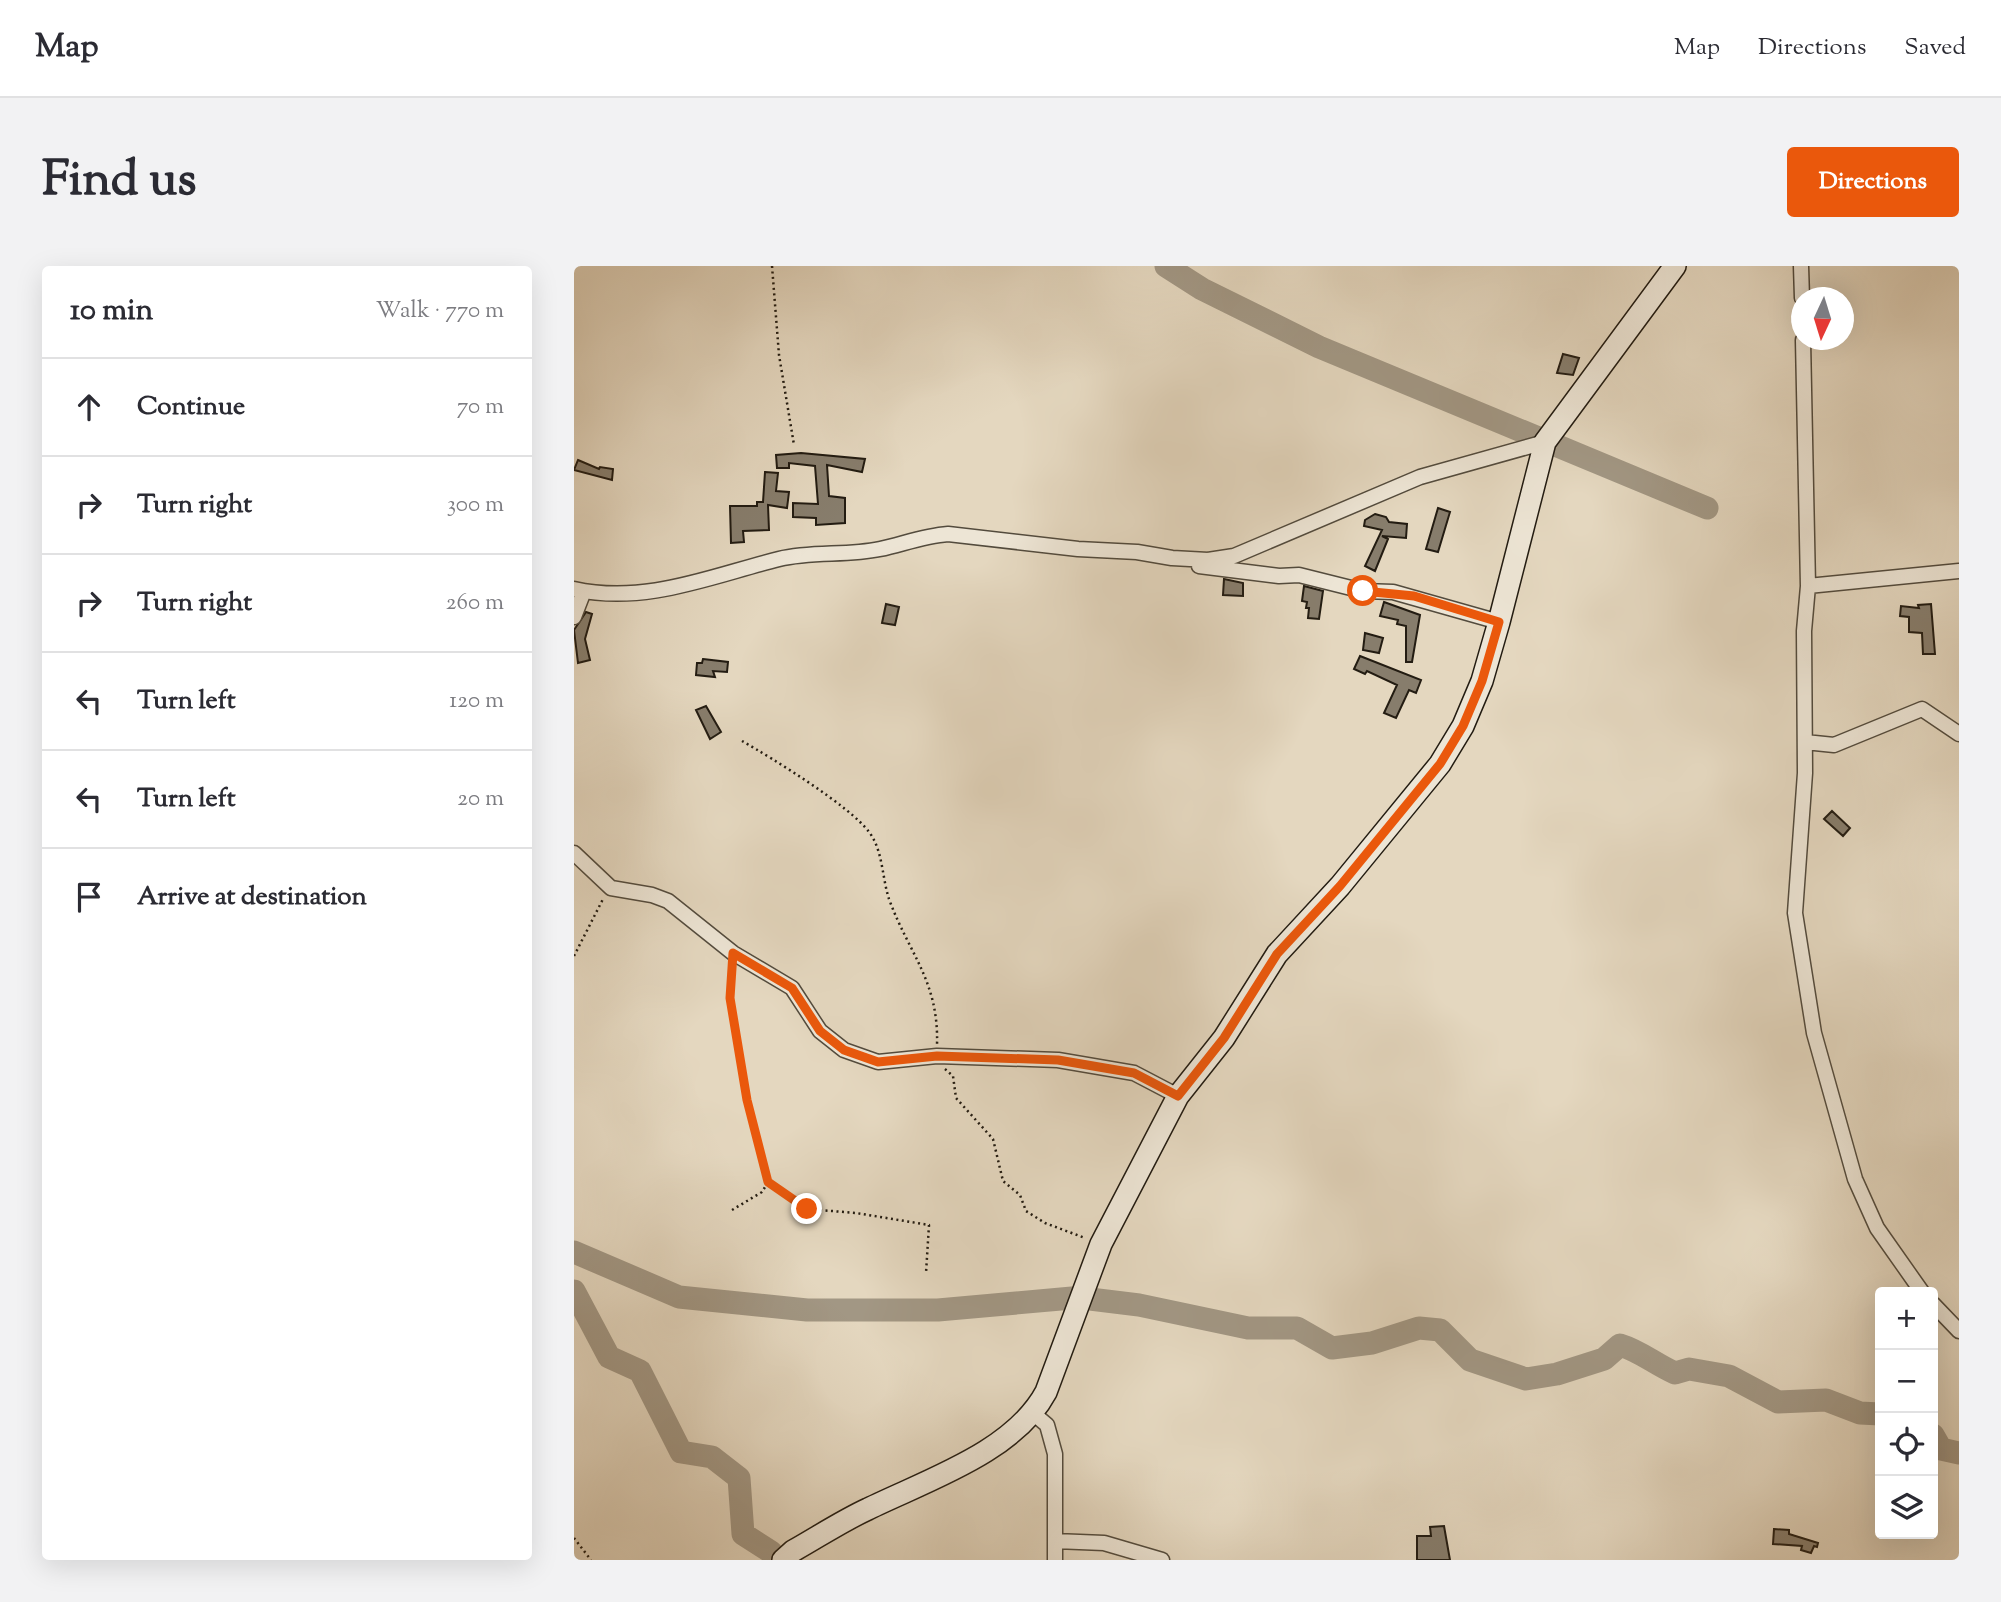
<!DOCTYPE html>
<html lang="en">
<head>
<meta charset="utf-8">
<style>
	body { margin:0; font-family:"Sorts Mill Goudy",serif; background:#f2f2f3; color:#2b2b33 }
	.controls { position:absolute; right:21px; bottom:21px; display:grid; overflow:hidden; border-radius:7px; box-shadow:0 7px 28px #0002 }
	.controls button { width:63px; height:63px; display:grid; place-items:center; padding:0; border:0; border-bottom:2px solid #e1e1e2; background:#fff; color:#2b2b33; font:35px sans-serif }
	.compass { position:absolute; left:1217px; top:21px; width:63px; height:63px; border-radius:50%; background:#fff; box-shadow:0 7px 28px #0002; rotate:184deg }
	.stop { position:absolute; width:21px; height:21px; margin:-16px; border:5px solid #ea580c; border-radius:50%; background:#fff }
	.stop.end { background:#ea580c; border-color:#fff; box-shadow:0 2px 7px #0008 }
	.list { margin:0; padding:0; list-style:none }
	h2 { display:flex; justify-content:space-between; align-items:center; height:91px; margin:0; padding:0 28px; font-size:30px }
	h2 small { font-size:23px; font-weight:400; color:#7c7c81 }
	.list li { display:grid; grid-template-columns:46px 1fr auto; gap:21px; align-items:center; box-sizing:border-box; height:98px; padding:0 28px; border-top:2px solid #e1e1e2 }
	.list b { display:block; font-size:26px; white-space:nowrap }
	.list em { font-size:23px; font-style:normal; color:#7c7c81 }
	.icon { flex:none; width:38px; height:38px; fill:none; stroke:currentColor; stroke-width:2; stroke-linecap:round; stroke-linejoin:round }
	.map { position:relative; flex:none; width:1385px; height:1294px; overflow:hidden; border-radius:7px }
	header { display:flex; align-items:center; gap:42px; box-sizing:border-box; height:98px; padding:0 35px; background:#fff; border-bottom:2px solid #e1e1e2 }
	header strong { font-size:33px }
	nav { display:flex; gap:38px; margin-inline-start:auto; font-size:24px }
	.intro { display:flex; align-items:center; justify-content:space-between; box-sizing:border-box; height:168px; padding:0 42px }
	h1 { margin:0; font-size:49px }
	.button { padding:18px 32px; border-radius:7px; background:#ea580c; color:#fff; font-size:24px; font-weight:700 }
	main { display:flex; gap:42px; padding:0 42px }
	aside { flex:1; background:#fff; border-radius:7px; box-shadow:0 7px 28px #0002 }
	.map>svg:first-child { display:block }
</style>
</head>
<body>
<header>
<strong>Map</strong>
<nav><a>Map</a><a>Directions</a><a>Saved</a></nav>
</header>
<div class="intro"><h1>Find us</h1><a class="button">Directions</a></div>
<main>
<aside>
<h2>10 min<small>Walk · 770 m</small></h2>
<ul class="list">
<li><svg class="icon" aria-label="ahead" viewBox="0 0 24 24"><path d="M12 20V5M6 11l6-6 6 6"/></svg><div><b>Continue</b></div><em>70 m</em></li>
<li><svg class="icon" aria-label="right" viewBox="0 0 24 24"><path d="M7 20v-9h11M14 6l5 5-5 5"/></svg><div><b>Turn right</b></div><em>300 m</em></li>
<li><svg class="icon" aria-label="right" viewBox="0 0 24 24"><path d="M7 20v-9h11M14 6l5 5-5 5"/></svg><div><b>Turn right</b></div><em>260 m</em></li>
<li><svg class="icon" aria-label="left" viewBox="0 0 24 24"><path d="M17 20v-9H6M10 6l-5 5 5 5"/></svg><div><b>Turn left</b></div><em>120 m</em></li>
<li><svg class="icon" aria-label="left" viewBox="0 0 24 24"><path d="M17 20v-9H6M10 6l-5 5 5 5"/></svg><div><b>Turn left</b></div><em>20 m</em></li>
<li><svg class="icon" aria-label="arrive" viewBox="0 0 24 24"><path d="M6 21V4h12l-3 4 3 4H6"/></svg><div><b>Arrive at destination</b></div></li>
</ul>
</aside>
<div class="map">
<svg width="1385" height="1294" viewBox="0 0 1385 1294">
	<rect width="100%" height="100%" fill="#e4d7bf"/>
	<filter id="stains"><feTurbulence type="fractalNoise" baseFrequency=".00286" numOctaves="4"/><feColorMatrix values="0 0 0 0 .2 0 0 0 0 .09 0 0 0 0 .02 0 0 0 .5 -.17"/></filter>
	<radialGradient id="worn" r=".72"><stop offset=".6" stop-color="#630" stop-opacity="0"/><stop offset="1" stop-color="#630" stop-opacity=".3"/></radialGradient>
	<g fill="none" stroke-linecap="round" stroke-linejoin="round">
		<!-- river -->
		<path stroke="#a29784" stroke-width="23" d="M592 0 628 23 745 81 1133 242
			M0 986 105 1031 233 1044H364L498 1032
			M0 1025 35 1091 66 1105 107 1186 138 1191 165 1212 169 1268 197 1286
			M516 1033 565 1039 674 1062H723L758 1082 798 1077 845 1062 866 1064 896 1094 952 1113 983 1108 1030 1093 1046 1079C1066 1085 1081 1098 1101 1107L1115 1103 1155 1110 1204 1136 1252 1134 1286 1147 1306 1148
			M1359 1169 1367 1183 1385 1187"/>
	</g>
	<!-- building -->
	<path fill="#877d6c" stroke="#231c12" stroke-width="2" d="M989 88 1005 92 999 109 983 107Z
		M227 187 291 193 288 206 253 199 255 230 271 232V257L242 259V252L219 251V237L244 238 241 200 215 197V202H203L202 189Z
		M4 194 25 203 26 201 39 203 38 214 0 204Z
		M191 206 204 207 202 225 215 226 213 242 194 239 195 264 169 265 170 276 157 277 156 240H183V236H189Z
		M864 242 876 246 864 286 852 283Z
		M801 248 812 251 815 256 833 258 832 272 808 270 814 273 801 305 791 300 808 264 790 260 791 254Z
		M650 313 669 317V330L649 329Z
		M730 320 749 325 745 353 734 352 735 342H732L733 336 728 335Z
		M810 336 846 349 838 396H832V360L823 358 824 354 806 350Z
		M312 338 325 341 321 359 308 357Z
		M1357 338 1361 388H1349L1348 367 1335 366V351L1326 350 1327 340 1345 342 1344 339Z
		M12 346 18 348 11 373 16 394 4 397 0 364Z
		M791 367 809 372 805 387 789 384Z
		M786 390 847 414 842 427 835 424 822 452 810 447 823 419 793 405 791 408 780 403Z
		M129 393 154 396 153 406 139 405 141 411 122 409 123 397H128Z
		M132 440 147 466 136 473 122 444Z
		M1258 545 1276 562 1269 570 1250 553Z
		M870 1260 876 1294H843V1270H857L856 1261Z
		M1200 1263 1215 1264V1268L1244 1277 1243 1281 1240 1280 1237 1287 1227 1284 1228 1280 1199 1278Z"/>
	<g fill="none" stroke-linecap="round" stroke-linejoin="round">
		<!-- street casing -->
		<g stroke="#534b3d" stroke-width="17">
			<path id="street" d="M1227 0 1228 32
				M1229 74 1234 320 1230 365 1231 507 1221 647 1240 767 1281 913 1303 962 1348 1026
				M625 300 705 310 725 309 789 325 819 326 925 356
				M1234 320 1385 305
				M0 323C71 339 137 310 205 293 238 285 273 290 306 283 329 278 350 270 374 268L504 283 563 286 598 292 634 294 660 290 846 211 971 176
				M0 351 10 325
				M1231 476 1260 479 1348 443 1385 468
				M0 587 37 622 78 629 94 635 159 687 218 722 246 765 270 784 304 796 363 790 484 794 560 807 604 830
				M1359 1038 1385 1065
				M460 1148 473 1159 481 1188V1294
				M481 1275 530 1277 588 1294"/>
		</g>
		<!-- secondary casing -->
		<g stroke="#231c12" stroke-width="24">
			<path id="secondary" d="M209 1294 219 1285C244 1271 268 1255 294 1243 353 1214 440 1186 472 1126L527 978 604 830 650 772 703 688 766 620 866 498 889 460 908 415 925 356 971 176 1101 0"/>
		</g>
		<!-- path -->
		<path stroke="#231c12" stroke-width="2.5" stroke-dasharray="2 3.5" stroke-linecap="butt" d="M198 0 205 89 220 179
			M168 475C198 492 276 540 295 566 309 584 308 612 315 633 335 688 365 715 363 779
			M0 690 29 633
			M371 803 379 810 382 832 419 873 429 915 446 929 452 945 471 957 511 972
			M194 916 233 943 282 947 355 959 352 1007
			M158 944 188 926 194 916C180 845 154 774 158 701
			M0 1272 17 1294"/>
		<!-- street -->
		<use href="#street" stroke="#ede5d5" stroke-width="14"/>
		<!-- secondary -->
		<use href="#secondary" stroke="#ede5d5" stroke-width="21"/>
	</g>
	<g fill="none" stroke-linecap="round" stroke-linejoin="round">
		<!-- route -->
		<path stroke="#ea580c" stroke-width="9" d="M233 943 194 916 173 834 156 732 159 687 218 722 246 765 270 784 304 796 363 790 484 794 560 807 604 830 650 772 703 688 766 620 866 498 889 460 908 415 925 356 840 330 789 325"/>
	</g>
	<rect width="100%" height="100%" filter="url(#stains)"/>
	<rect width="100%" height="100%" fill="url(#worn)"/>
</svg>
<div class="controls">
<button>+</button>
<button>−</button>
<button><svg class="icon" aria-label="locate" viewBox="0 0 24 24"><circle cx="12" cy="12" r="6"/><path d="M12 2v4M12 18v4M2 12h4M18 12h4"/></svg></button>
<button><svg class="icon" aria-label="layers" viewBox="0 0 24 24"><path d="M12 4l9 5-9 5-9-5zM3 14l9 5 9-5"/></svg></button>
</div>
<svg class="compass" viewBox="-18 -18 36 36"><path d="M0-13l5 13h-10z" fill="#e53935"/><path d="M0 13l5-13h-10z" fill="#7c7c81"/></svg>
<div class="stop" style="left:789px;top:325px"></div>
<div class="stop end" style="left:233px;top:943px"></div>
</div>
</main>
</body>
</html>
